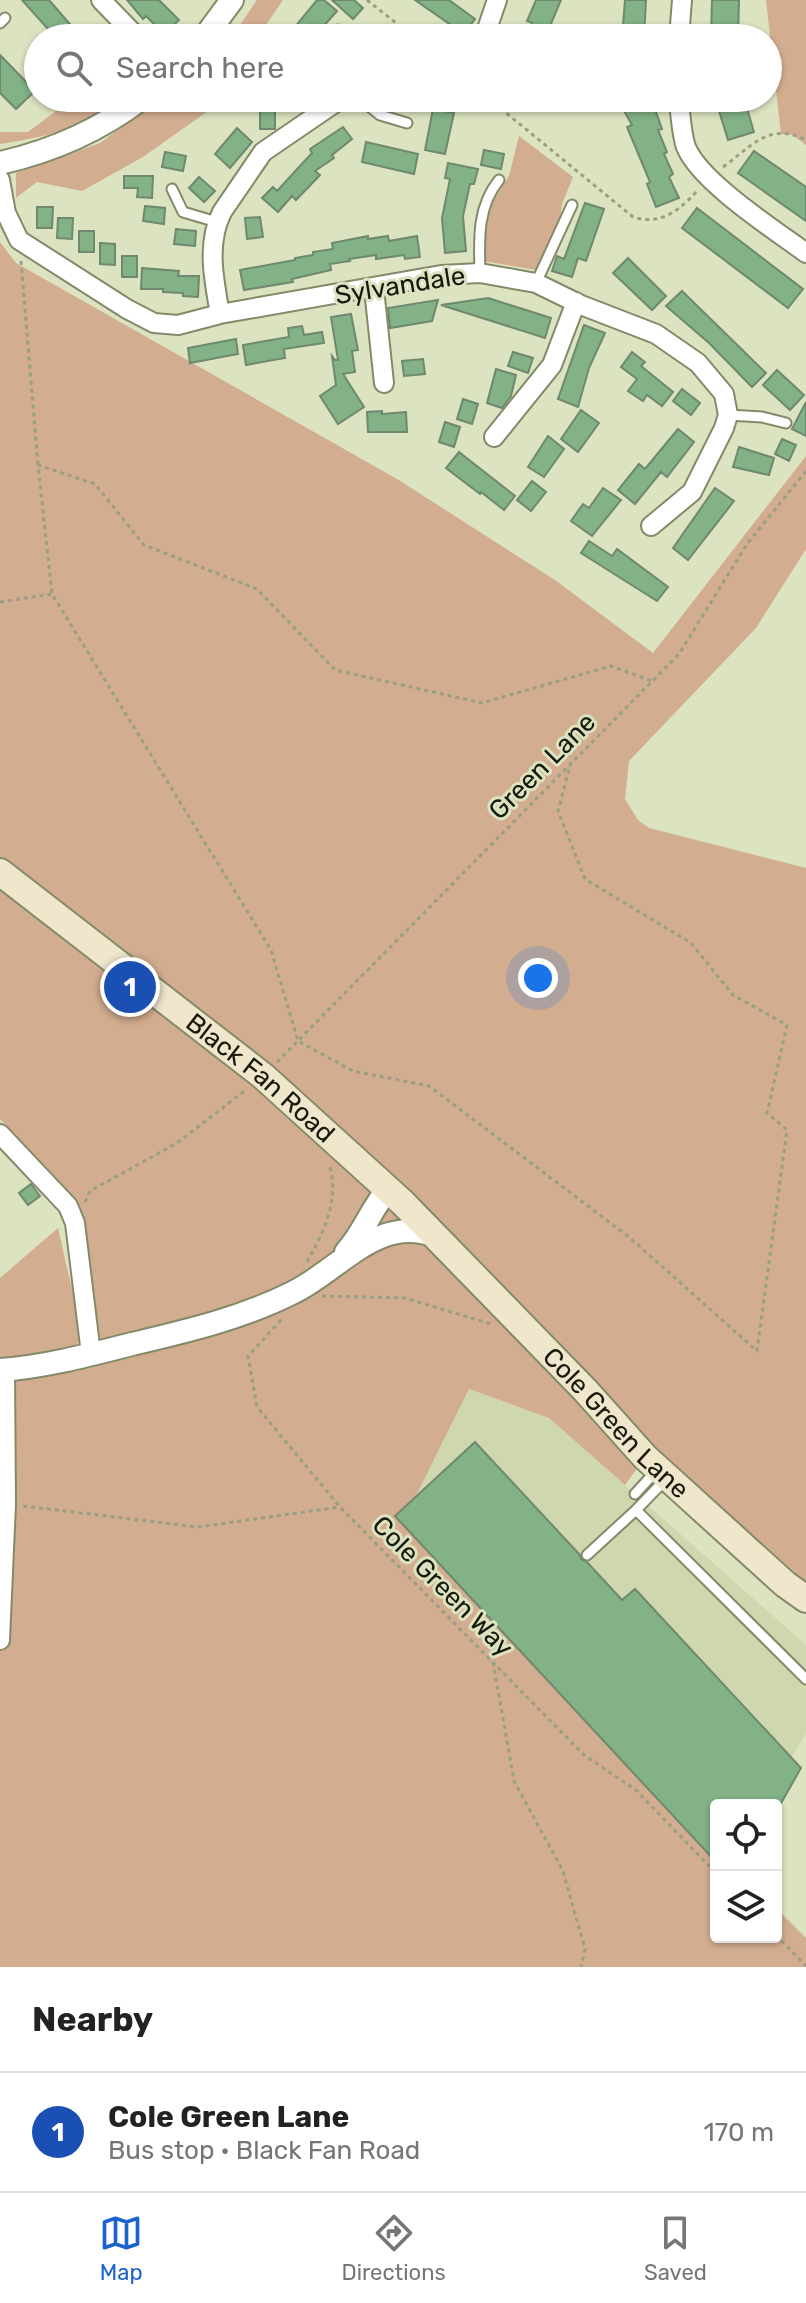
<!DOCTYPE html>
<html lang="en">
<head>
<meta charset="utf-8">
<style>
	body { margin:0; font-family:Rubik,sans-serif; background:#f6f6f6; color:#222 }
	.controls { position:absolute; right:24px; bottom:24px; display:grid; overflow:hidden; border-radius:8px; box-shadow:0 2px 6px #0004 }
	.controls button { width:72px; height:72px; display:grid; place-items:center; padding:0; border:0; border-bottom:2px solid #e0e0e0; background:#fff; color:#222; font:40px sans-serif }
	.you { position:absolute; left:538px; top:978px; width:28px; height:28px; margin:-20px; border:6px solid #fff; border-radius:50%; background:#1a73e8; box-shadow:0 0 0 12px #1a73e833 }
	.badge { display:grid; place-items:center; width:52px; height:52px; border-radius:50%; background:#1b62cd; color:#fff; font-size:26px; font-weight:700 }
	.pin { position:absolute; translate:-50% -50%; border:4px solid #fff; box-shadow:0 2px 8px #0006 }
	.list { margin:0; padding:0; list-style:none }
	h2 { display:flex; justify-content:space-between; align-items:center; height:104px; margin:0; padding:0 32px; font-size:34px }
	h2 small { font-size:26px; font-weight:400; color:#767676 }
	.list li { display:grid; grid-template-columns:52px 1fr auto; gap:24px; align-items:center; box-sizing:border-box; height:120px; padding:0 32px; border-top:2px solid #e0e0e0 }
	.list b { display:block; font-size:30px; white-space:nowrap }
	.list p { margin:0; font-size:26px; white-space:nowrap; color:#767676 }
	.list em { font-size:26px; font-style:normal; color:#767676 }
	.icon { flex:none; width:44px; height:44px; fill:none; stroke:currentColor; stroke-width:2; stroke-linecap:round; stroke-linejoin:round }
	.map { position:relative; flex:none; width:806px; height:1967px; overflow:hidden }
	.search { position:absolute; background:#fff; box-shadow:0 2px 6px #0004; left:24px; right:24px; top:24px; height:88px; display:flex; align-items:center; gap:20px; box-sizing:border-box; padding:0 28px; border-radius:44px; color:#767676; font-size:30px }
	.sheet { height:224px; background:#fff }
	nav { display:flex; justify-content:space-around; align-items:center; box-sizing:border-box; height:112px; border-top:2px solid #e0e0e0; background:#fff; font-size:22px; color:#767676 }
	nav a { display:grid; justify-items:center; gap:4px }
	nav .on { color:#1b62cd }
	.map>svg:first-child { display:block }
</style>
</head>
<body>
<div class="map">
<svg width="806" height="1967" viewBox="0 0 806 1967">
	<rect width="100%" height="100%" fill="#dbe3c0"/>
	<!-- built -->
	<path fill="#ced7ae" d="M469 1389 549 1418 806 1645V1734L761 1805H716L404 1520Z"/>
	<!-- green -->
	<path fill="#d3ad8f" d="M257 0H283L257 38H231Z
		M766 0H806V145L793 135 781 134Z
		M100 98H122C90 127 42 138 0 144V132H28L68 102Z
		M162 98H201L199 101 208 111 143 157 82 191 37 182 16 198V173L100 143Z
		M519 136 573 177 562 204 560 222 536 270 483 261 486 219 491 205 509 176Z
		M0 242 16 263 397 479 555 580 653 653 806 456V549L756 628 629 761 625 799 638 820 649 828 806 868V1593L645 1458 625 1485 549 1418 469 1389 404 1520 716 1847V1937H776V1908L806 1938V1967H0V1376L102 1359 80 1208 0 1119Z
		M58 1228 80 1325 79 1342 71 1349 0 1359V1278Z"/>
	<!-- building -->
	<path fill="#82b285" stroke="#6f8870" stroke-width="2" d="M22 0H49L82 38H56Z
		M127 0H159L179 20 164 34 146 16 143 19Z
		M317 0H324L337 11 320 30 328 38H306L294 28Z
		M332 0H354L363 8 353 19Z
		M415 0H449L475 19 464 34Z
		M536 0H561L545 38H525L532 23 527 21Z
		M625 0H646L644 38H622Z
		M712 0H739L738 38H711Z
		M0 55 35 91 16 109 0 93Z
		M715 98H744L754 132 728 140Z
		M645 99 649 110 655 109 662 129 658 130 667 152 664 154 673 174 669 177 679 198 656 207 647 184 650 182 627 127 632 125 623 109Z
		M260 108H275V129H260Z
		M433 109 454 113 445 154 425 150Z
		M343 127 352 139 332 155 334 158 315 171 320 175 296 200 292 196 278 212 262 198 273 187 277 191 312 153 310 149Z
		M237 128 252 142 230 168 215 154Z
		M366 142 418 154 414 174 362 162Z
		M484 150 504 154 501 169 481 165Z
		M754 151 806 187V221L738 173Z
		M165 152 186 156 183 171 162 167Z
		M448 163 478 169 474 184H470L463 216 466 251 445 253 442 218 450 179 445 178Z
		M124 176H153L152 198 137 197 138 188H124Z
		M199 177 215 191 204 202 189 188Z
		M585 203 604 209 586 261 578 258 572 277 552 271 557 256 564 259Z
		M145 206 165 208 164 224 143 221Z
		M37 207H53L52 228H37Z
		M697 208 803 289 788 308 682 228Z
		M260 217 263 237 247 239 245 218Z
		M58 218H73L72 239 57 238Z
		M176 229 196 231 195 246 174 244Z
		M79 231H94V252H79Z
		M368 236V239L388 236 389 241 417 236 420 257 405 259 404 255 376 259V255L349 259 350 261 330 264 331 270 292 279 293 282 244 290 240 270 295 260V258L313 255V252L333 249 332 243Z
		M100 243 115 244V265L100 264Z
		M122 256H137V277H122Z
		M628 258 666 296 652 310 613 273Z
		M142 268 179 271 178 276H199L198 297 183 296V293L163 292V289H141Z
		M682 291 766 373 752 387 709 343 666 306Z
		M488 298 551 318 545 338 441 305Z
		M438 300 432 321 390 328 388 308Z
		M351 314 358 350 352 351 355 372 343 374 364 407 338 424 320 396 336 385 332 356 335 360H338L331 317Z
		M584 325 605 333 589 368 578 407 558 399Z
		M302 326 304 335 322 332 324 343 284 349 285 358 246 365 243 345 289 337 288 328Z
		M236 339 238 354 190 363 188 348Z
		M513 352 533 358 528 373 508 366Z
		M632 352 645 362 641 366 673 392 662 406 647 395 643 401 628 391 637 379 621 367Z
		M423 359 425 374 404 376 402 361Z
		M496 369 516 375 511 396 502 408 487 403Z
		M777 370 804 395 790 410 763 385Z
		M682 389 700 403 691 415 673 401Z
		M463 399 478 404 472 424 457 419Z
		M806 402V436L792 429Z
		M581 410 599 423 578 452 561 439Z
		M382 411V414L406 412 407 432H368L367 412Z
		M445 422 460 427 454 447 439 442Z
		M678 429 694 442 667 477 661 472 635 504 618 490 639 464 645 469Z
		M548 436 564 449 544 477 528 467Z
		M782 439 796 445 789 461 775 454Z
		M739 447 774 458 769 475 733 467Z
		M459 452 515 496 504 510 481 492 480 494 446 468Z
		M532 481 546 492 531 511 517 500Z
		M603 488 621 500 592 536 571 521 583 504 589 508Z
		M715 488 734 501 688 560 673 548Z
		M589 541 612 556 617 549 668 587 657 601 581 553Z
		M31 1184 40 1196 28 1205 19 1193Z
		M475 1442 580 1555 581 1559 587 1562 622 1600 635 1589 801 1768 780 1805H716V1862L395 1516Z"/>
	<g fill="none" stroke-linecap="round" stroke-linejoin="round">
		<!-- service casing -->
		<g stroke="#838a6a" stroke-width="13">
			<path id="service" d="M0 23 5 18
				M335 38 338 30
				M359 98 380 115 407 123
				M172 189 183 212 217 222
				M480 273C479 240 477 207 499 180
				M536 283 572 205
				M728 415 762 417 786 423
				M635 1494 656 1471
				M636 1510 667 1478
				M587 1555 636 1510 806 1679"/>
		</g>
		<!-- minor casing -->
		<g stroke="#838a6a" stroke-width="22">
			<path id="minor" d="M101 0 138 38
				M484 38 497 0
				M679 38 682 0
				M678 98C681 113 681 133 686 147 700 182 775 230 806 253
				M0 180 6 213 19 240 127 309 154 323 178 325 220 314 441 275 480 273 536 283 581 305 656 334 698 363 724 394 728 415 724 428 692 492 651 526
				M374 289 384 383
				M220 314C214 280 206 244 222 212L263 152 342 98
				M494 437 552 365 576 302
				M0 1134 68 1206 75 1223 91 1354
				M0 1640 6 1504 5 1370"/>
		</g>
		<!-- tertiary casing -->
		<g stroke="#838a6a" stroke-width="26">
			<path id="tertiary" d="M204 38 232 0
				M0 163C53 151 99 131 142 98
				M346 1252C363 1234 371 1209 388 1189
				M0 1370C44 1367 89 1355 132 1344 187 1331 243 1318 294 1292 339 1270 379 1214 435 1236"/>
		</g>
		<!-- secondary casing -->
		<g stroke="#838a6a" stroke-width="30">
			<g id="secondary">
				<path id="s1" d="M0 872 263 1076 403 1203 585 1390 645 1457 785 1584 806 1599"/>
			</g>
		</g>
		<!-- path -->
		<path stroke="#999f83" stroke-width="3" stroke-dasharray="4 4" stroke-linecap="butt" d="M367 0 415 38
			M488 98 633 217C660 226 680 210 697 191
			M723 167C751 147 769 121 806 140
			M21 261 38 465
			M0 602 52 594
			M571 762 558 811 585 879 691 943 733 995 787 1025 767 1113 787 1130 757 1351 629 1237 429 1086 353 1071 298 1041 271 950 52 594 38 465 95 484 144 545 257 589 335 670 482 703 611 666 652 681
			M277 1062 679 654 747 544 806 471
			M85 1202 90 1191 177 1143 247 1089
			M307 1262C324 1232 340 1199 329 1164
			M322 1296 405 1298 491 1324
			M281 1320 248 1356 257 1407 340 1507 584 1755 637 1791 716 1873
			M23 1506 198 1527 340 1507
			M493 1662 514 1781 563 1871 585 1949 581 1967
			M776 1935 806 1966"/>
		<!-- service -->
		<use href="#service" stroke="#fff" stroke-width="9"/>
		<!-- minor -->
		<use href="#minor" stroke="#fff" stroke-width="18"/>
		<!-- tertiary -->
		<use href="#tertiary" stroke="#fff" stroke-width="22"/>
		<!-- secondary -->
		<use href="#secondary" stroke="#efe6cc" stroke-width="26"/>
	</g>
	<g text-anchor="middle" stroke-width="6" stroke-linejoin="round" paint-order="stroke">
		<!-- street labels -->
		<g font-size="26" fill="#16190c" stroke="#dbe3c0">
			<text transform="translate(400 285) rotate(-9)" y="9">Sylvandale</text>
			<text transform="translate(542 766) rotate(-45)" y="9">Green Lane</text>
			<text dy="9" stroke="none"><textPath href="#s1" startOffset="332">Black Fan Road</textPath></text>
			<text dy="9" stroke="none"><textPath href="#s1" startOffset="828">Cole Green Lane</textPath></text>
			<text transform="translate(443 1586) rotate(45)" y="9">Cole Green Way</text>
		</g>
	</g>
</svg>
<div class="controls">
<button><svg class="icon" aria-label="locate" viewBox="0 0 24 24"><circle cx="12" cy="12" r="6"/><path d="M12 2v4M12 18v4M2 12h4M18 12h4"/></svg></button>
<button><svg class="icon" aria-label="layers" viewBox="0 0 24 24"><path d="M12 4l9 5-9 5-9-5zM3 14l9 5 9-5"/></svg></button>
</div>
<div class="you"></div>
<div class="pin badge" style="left:130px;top:987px;background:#1a4fb4">1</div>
<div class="search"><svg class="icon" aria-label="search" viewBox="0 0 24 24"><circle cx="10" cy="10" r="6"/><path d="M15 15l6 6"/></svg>Search here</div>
</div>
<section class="sheet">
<h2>Nearby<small></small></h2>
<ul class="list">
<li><span class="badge" style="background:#1a4fb4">1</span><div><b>Cole Green Lane</b><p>Bus stop · Black Fan Road</p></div><em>170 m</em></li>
</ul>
</section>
<nav>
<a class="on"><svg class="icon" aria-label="map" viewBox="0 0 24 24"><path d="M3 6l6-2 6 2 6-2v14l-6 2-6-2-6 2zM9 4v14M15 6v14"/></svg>Map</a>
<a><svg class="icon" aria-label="directions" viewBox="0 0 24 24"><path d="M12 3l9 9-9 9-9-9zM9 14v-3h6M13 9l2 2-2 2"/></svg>Directions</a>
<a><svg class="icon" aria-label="saved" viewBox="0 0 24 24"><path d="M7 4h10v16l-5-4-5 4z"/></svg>Saved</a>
</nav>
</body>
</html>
